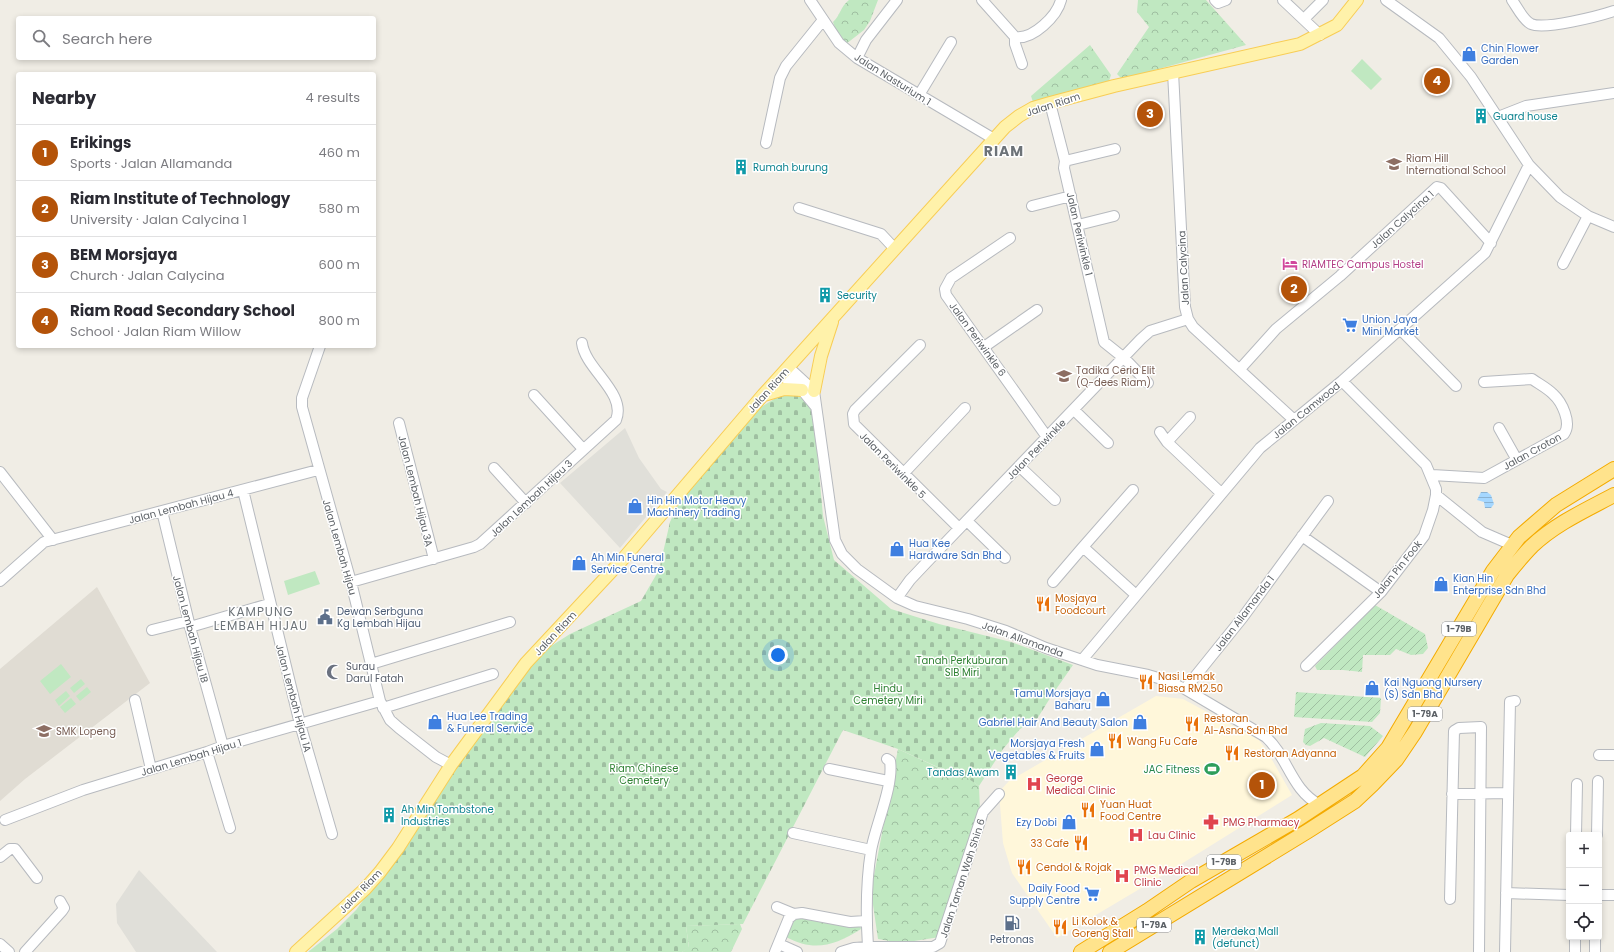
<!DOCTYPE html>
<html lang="en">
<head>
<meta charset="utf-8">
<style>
	body { margin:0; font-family:Poppins,sans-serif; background:#f2f2f3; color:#2b2b33 }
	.controls { position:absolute; right:12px; bottom:12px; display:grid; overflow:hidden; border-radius:4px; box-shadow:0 2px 6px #0003 }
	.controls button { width:36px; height:36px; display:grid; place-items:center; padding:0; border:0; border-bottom:1px solid #e1e1e2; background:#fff; color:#2b2b33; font:20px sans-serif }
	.you { position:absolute; left:778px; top:655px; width:14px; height:14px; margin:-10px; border:3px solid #fff; border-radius:50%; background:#1a73e8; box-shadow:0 0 0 6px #1a73e833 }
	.badge { display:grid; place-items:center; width:26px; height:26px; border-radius:50%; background:#b45309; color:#fff; font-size:13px; font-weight:700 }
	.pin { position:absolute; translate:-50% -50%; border:2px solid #fff; box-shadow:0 1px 4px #0006 }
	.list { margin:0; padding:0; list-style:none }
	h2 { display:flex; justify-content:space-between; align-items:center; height:52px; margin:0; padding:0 16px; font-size:17px }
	h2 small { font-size:13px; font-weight:400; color:#7c7c81 }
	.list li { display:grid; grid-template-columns:26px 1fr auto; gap:12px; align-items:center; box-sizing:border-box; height:56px; padding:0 16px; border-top:1px solid #e1e1e2 }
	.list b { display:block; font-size:15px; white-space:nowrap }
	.list p { margin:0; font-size:13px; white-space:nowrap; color:#7c7c81 }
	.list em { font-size:13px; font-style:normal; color:#7c7c81 }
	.icon { flex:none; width:22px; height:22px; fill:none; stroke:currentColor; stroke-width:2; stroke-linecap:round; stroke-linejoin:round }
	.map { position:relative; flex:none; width:1614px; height:952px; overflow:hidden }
	.search { position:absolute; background:#fff; box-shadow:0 2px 6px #0003; left:16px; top:16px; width:360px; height:44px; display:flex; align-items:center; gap:10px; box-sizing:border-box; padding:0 14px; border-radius:4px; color:#7c7c81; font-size:15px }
	.panel { position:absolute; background:#fff; box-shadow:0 2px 6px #0003; left:16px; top:72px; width:360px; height:276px; border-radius:4px }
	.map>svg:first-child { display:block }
</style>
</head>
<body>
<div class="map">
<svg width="1614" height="952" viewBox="0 0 1614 952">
	<defs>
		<pattern id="forest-crowns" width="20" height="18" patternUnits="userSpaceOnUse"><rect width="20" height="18" fill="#c0e8c1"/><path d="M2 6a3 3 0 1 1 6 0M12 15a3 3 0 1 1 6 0" fill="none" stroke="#9fbfa1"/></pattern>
		<pattern id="cemetery-stones" width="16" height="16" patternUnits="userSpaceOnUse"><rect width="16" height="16" fill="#c0e8c1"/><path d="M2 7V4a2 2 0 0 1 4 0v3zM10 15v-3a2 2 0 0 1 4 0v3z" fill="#9fbfa1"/></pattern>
		<pattern id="garden-furrows" width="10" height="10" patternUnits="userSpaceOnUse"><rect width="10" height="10" fill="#c0e8c1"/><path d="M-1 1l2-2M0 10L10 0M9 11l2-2" fill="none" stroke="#9fbfa1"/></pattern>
		<pattern id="water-rules" width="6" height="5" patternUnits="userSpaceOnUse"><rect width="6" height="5" fill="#a5d7ff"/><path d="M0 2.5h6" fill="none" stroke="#8ab2d2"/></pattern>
	</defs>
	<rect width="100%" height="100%" fill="#f0ede5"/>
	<!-- commercial -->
	<path fill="#fff7da" d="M1156 696 1183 699 1259 740 1267 751 1292 795 1170 871 1057 938 1012 873 1003 843 999 792 1009 781Z"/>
	<!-- industrial -->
	<path fill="#e0dfd9" d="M625 428 639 458 661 489 667 492 620 548 560 483Z
		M139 870 217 952H136L117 923 116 904Z"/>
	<!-- education -->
	<path fill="#e0dcd3" d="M97 587 150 683 25 779 0 801V669Z"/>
	<!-- grass -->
	<path fill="#c0e8c1" d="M1362 59 1382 79 1371 90 1351 71Z
		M315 571 320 584 288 595 284 581Z
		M61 664 71 677 50 694 40 681Z
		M81 679 85 684 74 693 70 688Z
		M87 687 91 692 80 701 76 696Z
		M66 691 70 696 59 706 55 700Z
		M71 698 76 704 65 713 60 707Z"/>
	<!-- forest -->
	<path fill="url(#forest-crowns)" d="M849 0H878L870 21 864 30 846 44 837 33 833 22C840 16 840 7 849 0Z
		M1138 0H1206L1246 45 1122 79 1117 74 1149 27 1137 12Z
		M1090 45 1111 75 1109 81 1033 102 1031 96Z
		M898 749 950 773 953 767 979 786 980 811 940 937 901 943 878 939 871 891Z
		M800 917 845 926H860L861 929C834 946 814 952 786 937L792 920Z
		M740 924 742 929 731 952H682L689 947 686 926Z"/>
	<!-- cemetery -->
	<path fill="url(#cemetery-stones)" d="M784 393 797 395 807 402 814 417 823 516 834 560 891 609 939 624 1011 642 1073 665 1052 695 1037 719 1020 729 1003 749 979 786 953 768 951 773 898 749 843 730 743 924 686 926 689 948 682 952H308L337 929 356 910 426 815 463 758 528 669 548 648 570 634 641 601 659 570 670 522 684 492 730 436 761 407Z"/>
	<!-- garden -->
	<path fill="url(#garden-furrows)" d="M1375 605 1425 634 1428 648 1423 654 1411 655 1396 649 1390 655H1363L1362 672 1343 670H1317L1315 666Z
		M1296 692 1381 698 1380 713 1372 722 1294 717Z
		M1321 723 1370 726 1383 736 1365 757 1324 738 1310 746 1306 745 1303 742 1305 729Z"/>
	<!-- water -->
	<path fill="url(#water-rules)" d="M1481 492H1487L1491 495 1494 504 1491 508H1485L1484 502 1477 500Z"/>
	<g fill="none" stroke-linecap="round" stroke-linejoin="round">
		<!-- minor casing -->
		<g stroke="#b7babf" stroke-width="12">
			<path id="minor" d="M810 0 839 43 857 58 994 139
				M982 0 1015 37C1033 40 1057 16 1061 0
				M1215 0 1218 3 1226 0
				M1283 0 1320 35
				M1386 0 1439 38 1471 77 1529 165 1560 197 1588 216 1614 227
				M1512 0C1517 7 1523 20 1531 24 1545 30 1599 16 1614 11
				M1304 19 1323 0
				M1015 37V44L1022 64
				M857 58 866 40 897 0
				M1173 72 1185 307 1188 319 1193 327 1293 419
				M919 95 951 42
				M1050 103 1065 161 1064 168 1104 342 1124 358 1148 383
				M1498 117 1526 106 1614 93
				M766 143 780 78 786 66 823 20
				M1065 161 1115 149
				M1032 206 1071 196
				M799 208 881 234 895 249
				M1078 225 1114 216
				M1010 238 951 278 945 289 946 295 1047 437
				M1563 264 1588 216
				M1400 329 1456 386
				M920 345 855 410 853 414 854 424 959 528
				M320 346 302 398V407L351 582 380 701 390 720 399 728 436 757 451 765
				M984 347 1037 310
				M788 367 814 391 835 540 842 554 857 569 897 598 915 606 968 619 1006 631 1046 648 1097 665 1148 675 1165 680 1185 689 1266 737C1288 757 1291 790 1320 805
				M1240 369 1276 329 1340 276 1437 187 1441 188 1491 243
				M781 375 802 390 816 407
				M534 395 583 449
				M1074 410 1108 443
				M399 423 434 559
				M1499 428 1517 460
				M1160 432 1167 442 1221 493
				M1167 442 1190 417
				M1019 466 1055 500
				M494 468 526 503
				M0 472 53 540
				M903 474 965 408
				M1432 475 1484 478 1564 434C1572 423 1562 402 1553 394 1547 388 1539 384 1532 379L1484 382
				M243 490 300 724 332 834
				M1133 490 1083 547 1136 595
				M1436 495 1482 532 1512 545
				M162 511 190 627 223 746
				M967 521 1005 558
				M1302 536 1381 592
				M0 581 44 542 318 470
				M351 582 474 547 480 544 616 420C627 393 585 369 582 343
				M1053 582 1083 547
				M897 598 910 580 927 562 1141 339 1150 331 1188 319
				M190 627 269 604
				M152 630 188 621
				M1082 660 1260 448 1342 381 1485 253 1529 165
				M371 664 510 622
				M1306 666 1381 592 1424 536 1433 510 1436 495V489L1426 465 1342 381
				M1185 689 1243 617 1328 501
				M135 700 151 769
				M383 708 493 674
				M207 752 230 828
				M1599 755H1614
				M829 769 888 781
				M1452 794 1507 793
				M5 820 83 790 207 752 223 746 380 701
				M793 833 871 850
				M1576 835 1577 784
				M1597 835 1598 781
				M0 857 10 849H15L37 878
				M1506 893 1569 895
				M1599 895H1614
				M1450 899 1454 731 1459 728 1481 727 1479 952
				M777 907 794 914
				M1595 937V952
				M0 944 9 952
				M779 944 797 952
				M868 947H933L940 943 983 812 999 794
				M25 952 62 911 64 908 60 901
				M775 952 789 918 794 914 802 913 850 922 866 921
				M841 952 854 948 868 947C866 915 866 882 871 851 875 826 894 786 890 761L887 759
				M1505 952 1510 702 1515 701
				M1575 952V937"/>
		</g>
		<!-- major casing -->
		<g stroke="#f8cd55" stroke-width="14">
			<path id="major" d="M814 391 821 356 832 322
				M764 395 784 389 802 390
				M296 952 365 889 380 872 398 848 451 765 526 663 623 559 763 395 1005 127 1019 116 1033 108 1050 103 1114 86 1300 44 1337 25 1357 0"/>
		</g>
		<!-- highway casing -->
		<g stroke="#f4ab00" stroke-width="16">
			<path id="highway" d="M1081 952 1147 911 1191 881 1298 819 1363 776 1388 748 1493 571 1519 537 1556 505 1614 469
				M1110 952 1308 831 1355 801 1372 785 1396 760 1415 732 1507 575C1515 565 1523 555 1532 546 1555 524 1586 510 1614 495"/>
		</g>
		<!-- minor -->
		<use href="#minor" stroke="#fff" stroke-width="10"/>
		<!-- major -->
		<use href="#major" stroke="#fff2aa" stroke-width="12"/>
		<!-- highway -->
		<use href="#highway" stroke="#ffe38c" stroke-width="14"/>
	</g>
	<!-- icons -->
	<defs>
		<g id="shop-bare" transform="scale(1.2)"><path d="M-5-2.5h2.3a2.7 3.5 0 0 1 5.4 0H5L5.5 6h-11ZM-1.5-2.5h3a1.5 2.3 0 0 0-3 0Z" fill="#3f7fe0" stroke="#fff" stroke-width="2.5" paint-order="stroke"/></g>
		<g id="building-bare" transform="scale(1.2)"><path d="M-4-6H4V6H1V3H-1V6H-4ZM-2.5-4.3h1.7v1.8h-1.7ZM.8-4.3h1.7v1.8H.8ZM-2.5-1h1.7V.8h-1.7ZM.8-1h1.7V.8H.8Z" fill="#0f9aa8" stroke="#fff" stroke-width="2.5" paint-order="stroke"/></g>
		<g id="school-bare" transform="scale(1.2)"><path d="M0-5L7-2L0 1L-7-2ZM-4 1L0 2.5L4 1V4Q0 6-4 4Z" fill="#8d6e63" stroke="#fff" stroke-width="2.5" paint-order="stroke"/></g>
		<g id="hotel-bare" transform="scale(1.2)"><path d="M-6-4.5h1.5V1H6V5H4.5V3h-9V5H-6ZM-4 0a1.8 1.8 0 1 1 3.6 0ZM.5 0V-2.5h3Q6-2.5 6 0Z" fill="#d1479c" stroke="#fff" stroke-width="2.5" paint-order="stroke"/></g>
		<g id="supermarket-bare" transform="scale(1.2)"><path d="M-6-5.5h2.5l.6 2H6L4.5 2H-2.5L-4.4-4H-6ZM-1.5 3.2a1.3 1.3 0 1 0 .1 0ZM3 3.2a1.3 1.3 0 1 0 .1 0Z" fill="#3f7fe0" stroke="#fff" stroke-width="2.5" paint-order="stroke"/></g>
		<g id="restaurant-bare" transform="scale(1.2)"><path d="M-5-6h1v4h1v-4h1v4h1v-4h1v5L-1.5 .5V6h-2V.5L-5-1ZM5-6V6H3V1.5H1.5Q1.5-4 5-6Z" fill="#e8710a" stroke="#fff" stroke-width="2.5" paint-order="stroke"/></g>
		<g id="civic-bare" transform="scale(1.2)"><path d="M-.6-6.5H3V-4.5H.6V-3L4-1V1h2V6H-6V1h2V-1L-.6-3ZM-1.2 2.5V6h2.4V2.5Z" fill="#5c6f8a" stroke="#fff" stroke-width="2.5" paint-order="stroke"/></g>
		<g id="mosque-bare" transform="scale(1.2)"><path d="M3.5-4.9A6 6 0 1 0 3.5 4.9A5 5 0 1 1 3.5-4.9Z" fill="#6b7280" stroke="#fff" stroke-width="2.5" paint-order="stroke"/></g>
		<g id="stadium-bare" transform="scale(1.2)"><path d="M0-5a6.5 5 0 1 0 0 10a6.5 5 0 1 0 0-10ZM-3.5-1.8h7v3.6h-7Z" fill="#2e9e5b" stroke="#fff" stroke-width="2.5" paint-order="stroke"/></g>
		<g id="hospital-bare" transform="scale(1.2)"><path d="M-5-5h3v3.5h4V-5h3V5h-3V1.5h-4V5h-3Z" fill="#e0444e" stroke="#fff" stroke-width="2.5" paint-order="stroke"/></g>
		<g id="pharmacy-bare" transform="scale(1.2)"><path d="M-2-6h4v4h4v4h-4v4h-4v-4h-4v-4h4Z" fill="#e0444e" stroke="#fff" stroke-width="2.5" paint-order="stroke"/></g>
		<g id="fuel-bare" transform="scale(1.2)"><path d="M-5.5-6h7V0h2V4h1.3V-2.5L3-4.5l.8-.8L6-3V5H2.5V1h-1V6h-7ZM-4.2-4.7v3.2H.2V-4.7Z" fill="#5c6f8a" stroke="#fff" stroke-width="2.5" paint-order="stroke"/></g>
	</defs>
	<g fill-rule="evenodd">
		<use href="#shop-bare" x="1469" y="54"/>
		<use href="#building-bare" x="1481" y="116"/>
		<use href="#school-bare" x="1394" y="164"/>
		<use href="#building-bare" x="741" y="167"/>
		<use href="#hotel-bare" x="1290" y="264"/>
		<use href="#building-bare" x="825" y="295"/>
		<use href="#supermarket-bare" x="1350" y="325"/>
		<use href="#school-bare" x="1064" y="376"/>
		<use href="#shop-bare" x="635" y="506"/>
		<use href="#shop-bare" x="897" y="549"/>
		<use href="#shop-bare" x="579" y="563"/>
		<use href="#shop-bare" x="1441" y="584"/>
		<use href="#restaurant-bare" x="1043" y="604"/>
		<use href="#civic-bare" x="325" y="617"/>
		<use href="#mosque-bare" x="334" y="672"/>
		<use href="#restaurant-bare" x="1146" y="682"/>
		<use href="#shop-bare" x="1372" y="688"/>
		<use href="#shop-bare" x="1103" y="699"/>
		<use href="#shop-bare" x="435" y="722"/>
		<use href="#shop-bare" x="1140" y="722"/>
		<use href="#restaurant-bare" x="1192" y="724"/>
		<use href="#school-bare" x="44" y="731"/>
		<use href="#restaurant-bare" x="1115" y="741"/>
		<use href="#shop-bare" x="1097" y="749"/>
		<use href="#restaurant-bare" x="1232" y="753"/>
		<use href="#stadium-bare" x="1212" y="769"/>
		<use href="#building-bare" x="1011" y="772"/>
		<use href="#hospital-bare" x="1034" y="784"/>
		<use href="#restaurant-bare" x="1088" y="810"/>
		<use href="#building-bare" x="389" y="815"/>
		<use href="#shop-bare" x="1069" y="822"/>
		<use href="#pharmacy-bare" x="1211" y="822"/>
		<use href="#hospital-bare" x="1136" y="835"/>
		<use href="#restaurant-bare" x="1081" y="843"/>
		<use href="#restaurant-bare" x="1024" y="867"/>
		<use href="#hospital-bare" x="1122" y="876"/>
		<use href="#supermarket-bare" x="1092" y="894"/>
		<use href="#fuel-bare" x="1012" y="923"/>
		<use href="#restaurant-bare" x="1060" y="927"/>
		<use href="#building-bare" x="1200" y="937"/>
	</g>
	<g text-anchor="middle" stroke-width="3" stroke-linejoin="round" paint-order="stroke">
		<!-- shield labels -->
		<g fill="#fff" stroke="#8d9094" stroke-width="1">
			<rect x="1442" y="622" width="34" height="14" rx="3"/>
			<rect x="1408" y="707" width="34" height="14" rx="3"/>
			<rect x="1207" y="855" width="34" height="14" rx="3"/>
			<rect x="1137" y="918" width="34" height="14" rx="3"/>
		</g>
		<g font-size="9" font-weight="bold" fill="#5c6166">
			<text x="1459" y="632">1-79B</text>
			<text x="1425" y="717">1-79A</text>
			<text x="1224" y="865">1-79B</text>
			<text x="1154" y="928">1-79A</text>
		</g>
		<!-- shop labels -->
		<g font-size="10" fill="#366cbe" stroke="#fff" text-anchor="start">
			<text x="1481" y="52">Chin Flower<tspan x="1481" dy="12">Garden</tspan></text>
			<text x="1362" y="323">Union Jaya<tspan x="1362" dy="12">Mini Market</tspan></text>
			<text x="647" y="504">Hin Hin Motor Heavy<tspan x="647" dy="12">Machinery Trading</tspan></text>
			<text x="909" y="547">Hua Kee<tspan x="909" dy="12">Hardware Sdn Bhd</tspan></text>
			<text x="591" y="561">Ah Min Funeral<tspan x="591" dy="12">Service Centre</tspan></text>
			<text x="1453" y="582">Kian Hin<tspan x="1453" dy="12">Enterprise Sdn Bhd</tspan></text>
			<text x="1384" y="686">Kai Nguong Nursery<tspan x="1384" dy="12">(S) Sdn Bhd</tspan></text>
			<text x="1091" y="697" text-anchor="end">Tamu Morsjaya<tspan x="1091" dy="12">Baharu</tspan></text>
			<text x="447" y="720">Hua Lee Trading<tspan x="447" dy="12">&amp; Funeral Service</tspan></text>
			<text x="1128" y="726" text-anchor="end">Gabriel Hair And Beauty Salon</text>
			<text x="1085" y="747" text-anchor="end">Morsjaya Fresh<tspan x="1085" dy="12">Vegetables &amp; Fruits</tspan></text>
			<text x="1057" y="826" text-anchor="end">Ezy Dobi</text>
			<text x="1080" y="892" text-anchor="end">Daily Food<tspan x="1080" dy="12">Supply Centre</tspan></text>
		</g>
		<!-- street labels -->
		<g font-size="10" fill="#5c6166" stroke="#fff">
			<text transform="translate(893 79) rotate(32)" y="4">Jalan Nasturium 1</text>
			<text transform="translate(1053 104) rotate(-18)" y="4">Jalan Riam</text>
			<text transform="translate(1402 219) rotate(-42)" y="4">Jalan Calycina 1</text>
			<text transform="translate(1080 234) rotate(77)" y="4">Jalan Periwinkle 1</text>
			<text transform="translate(1183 268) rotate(-93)" y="4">Jalan Calycina</text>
			<text transform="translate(978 339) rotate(54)" y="4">Jalan Periwinkle 6</text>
			<text transform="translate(768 390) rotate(-48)" y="4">Jalan Riam</text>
			<text transform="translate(1306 410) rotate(-39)" y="4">Jalan Camwood</text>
			<text transform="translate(1036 449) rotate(-46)" y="4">Jalan Periwinkle</text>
			<text transform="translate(1532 451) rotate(-29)" y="4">Jalan Croton</text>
			<text transform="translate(893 465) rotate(45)" y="4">Jalan Periwinkle 5</text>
			<text transform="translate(416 491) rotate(76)" y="4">Jalan Lembah Hijau 3A</text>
			<text transform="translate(531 498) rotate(-43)" y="4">Jalan Lembah Hijau 3</text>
			<text transform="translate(181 506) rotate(-15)" y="4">Jalan Lembah Hijau 4</text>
			<text transform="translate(340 547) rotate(74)" y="4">Jalan Lembah Hijau</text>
			<text transform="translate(1397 569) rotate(-51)" y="4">Jalan Pin Fook</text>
			<text transform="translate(1244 613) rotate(-53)" y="4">Jalan Allamanda 1</text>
			<text transform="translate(191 629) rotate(75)" y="4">Jalan Lembah Hijau 1B</text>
			<text transform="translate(555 633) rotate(-47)" y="4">Jalan Riam</text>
			<text transform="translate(1023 639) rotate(20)" y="4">Jalan Allamanda</text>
			<text transform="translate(294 698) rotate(75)" y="4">Jalan Lembah Hijau 1A</text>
			<text transform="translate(191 757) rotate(-17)" y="4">Jalan Lembah Hijau 1</text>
			<text transform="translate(962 878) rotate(-72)" y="4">Jalan Taman Wah Shin 6</text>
			<text transform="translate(360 891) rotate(-46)" y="4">Jalan Riam</text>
		</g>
		<!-- culture labels -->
		<g font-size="10" fill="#0d838f" stroke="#fff" text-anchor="start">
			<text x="1493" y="120">Guard house</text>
			<text x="753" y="171">Rumah burung</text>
			<text x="837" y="299">Security</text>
			<text x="999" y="776" text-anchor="end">Tandas Awam</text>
			<text x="401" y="813">Ah Min Tombstone<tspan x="401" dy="12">Industries</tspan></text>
			<text x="1212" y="935">Merdeka Mall<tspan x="1212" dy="12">(defunct)</tspan></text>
		</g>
		<!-- education labels -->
		<g font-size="10" fill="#785e54" stroke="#fff" text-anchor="start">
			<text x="1406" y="162">Riam Hill<tspan x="1406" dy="12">International School</tspan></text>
			<text x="1076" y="374">Tadika Ceria Elit<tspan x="1076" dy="12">(Q-dees Riam)</tspan></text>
			<text x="56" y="735">SMK Lopeng</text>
		</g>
		<!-- hotel labels -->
		<g font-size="10" fill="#b23c85" stroke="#fff" text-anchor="start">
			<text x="1302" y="268">RIAMTEC Campus Hostel</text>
		</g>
		<!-- food labels -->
		<g font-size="10" fill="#c56008" stroke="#fff" text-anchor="start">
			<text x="1055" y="602">Mosjaya<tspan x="1055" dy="12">Foodcourt</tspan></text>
			<text x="1158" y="680">Nasi Lemak<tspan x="1158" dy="12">Biasa RM2.50</tspan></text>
			<text x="1204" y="722">Restoran<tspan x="1204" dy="12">Al-Asna Sdn Bhd</tspan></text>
			<text x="1127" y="745">Wang Fu Cafe</text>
			<text x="1244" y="757">Restoran Adyanna</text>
			<text x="1100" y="808">Yuan Huat<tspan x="1100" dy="12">Food Centre</tspan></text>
			<text x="1069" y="847" text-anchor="end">33 Cafe</text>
			<text x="1036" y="871">Cendol &amp; Rojak</text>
			<text x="1072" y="925">Li Kolok &amp;<tspan x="1072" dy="12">Goreng Stall</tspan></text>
		</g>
		<!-- service labels -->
		<g font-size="10" fill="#4e5e75" stroke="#fff" text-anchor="start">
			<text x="337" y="615">Dewan Serbguna<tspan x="337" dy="12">Kg Lembah Hijau</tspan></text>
			<text x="1012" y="943" text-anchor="middle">Petronas</text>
		</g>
		<!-- park labels -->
		<g font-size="10" fill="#308234" stroke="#fff">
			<text x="962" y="664">Tanah Perkuburan<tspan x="962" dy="12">SIB Miri</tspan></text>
			<text x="888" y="692">Hindu<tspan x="888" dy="12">Cemetery Miri</tspan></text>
			<text x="644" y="772">Riam Chinese<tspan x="644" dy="12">Cemetery</tspan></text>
		</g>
		<!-- worship labels -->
		<g font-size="10" fill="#5b616d" stroke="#fff" text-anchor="start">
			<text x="346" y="670">Surau<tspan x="346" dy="12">Darul Fatah</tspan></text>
		</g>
		<!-- leisure labels -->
		<g font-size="10" fill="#27864d" stroke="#fff" text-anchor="end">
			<text x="1200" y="773">JAC Fitness</text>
		</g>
		<!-- health labels -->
		<g font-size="10" fill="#be3a42" stroke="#fff" text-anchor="start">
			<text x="1046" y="782">George<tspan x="1046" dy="12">Medical Clinic</tspan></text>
			<text x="1223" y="826">PMG Pharmacy</text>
			<text x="1148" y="839">Lau Clinic</text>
			<text x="1134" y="874">PMG Medical<tspan x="1134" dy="12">Clinic</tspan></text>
		</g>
		<!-- quarter labels -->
		<g font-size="12" letter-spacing="1" fill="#6d7378" stroke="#fff">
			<text x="261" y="616">KAMPUNG<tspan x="261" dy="14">LEMBAH HIJAU</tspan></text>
		</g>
		<!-- district labels -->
		<g font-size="14" font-weight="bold" letter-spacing="1" fill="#6d7378" stroke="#fff">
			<text x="1004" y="156">RIAM</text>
		</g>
	</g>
</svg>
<div class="controls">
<button>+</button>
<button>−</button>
<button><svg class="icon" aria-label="locate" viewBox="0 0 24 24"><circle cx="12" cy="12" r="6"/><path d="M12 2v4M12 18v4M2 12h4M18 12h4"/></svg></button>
</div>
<div class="you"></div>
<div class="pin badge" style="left:1262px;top:785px">1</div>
<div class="pin badge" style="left:1294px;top:289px">2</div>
<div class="pin badge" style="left:1150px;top:114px">3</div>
<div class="pin badge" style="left:1437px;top:81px">4</div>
<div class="search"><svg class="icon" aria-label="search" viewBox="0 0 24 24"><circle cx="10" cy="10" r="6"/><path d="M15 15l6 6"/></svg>Search here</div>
<section class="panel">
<h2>Nearby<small>4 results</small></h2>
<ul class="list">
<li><span class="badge">1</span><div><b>Erikings</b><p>Sports · Jalan Allamanda</p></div><em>460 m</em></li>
<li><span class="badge">2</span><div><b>Riam Institute of Technology</b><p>University · Jalan Calycina 1</p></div><em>580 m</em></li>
<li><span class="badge">3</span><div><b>BEM Morsjaya</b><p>Church · Jalan Calycina</p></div><em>600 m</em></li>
<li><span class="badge">4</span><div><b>Riam Road Secondary School</b><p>School · Jalan Riam Willow</p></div><em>800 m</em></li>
</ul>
</section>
</div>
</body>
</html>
